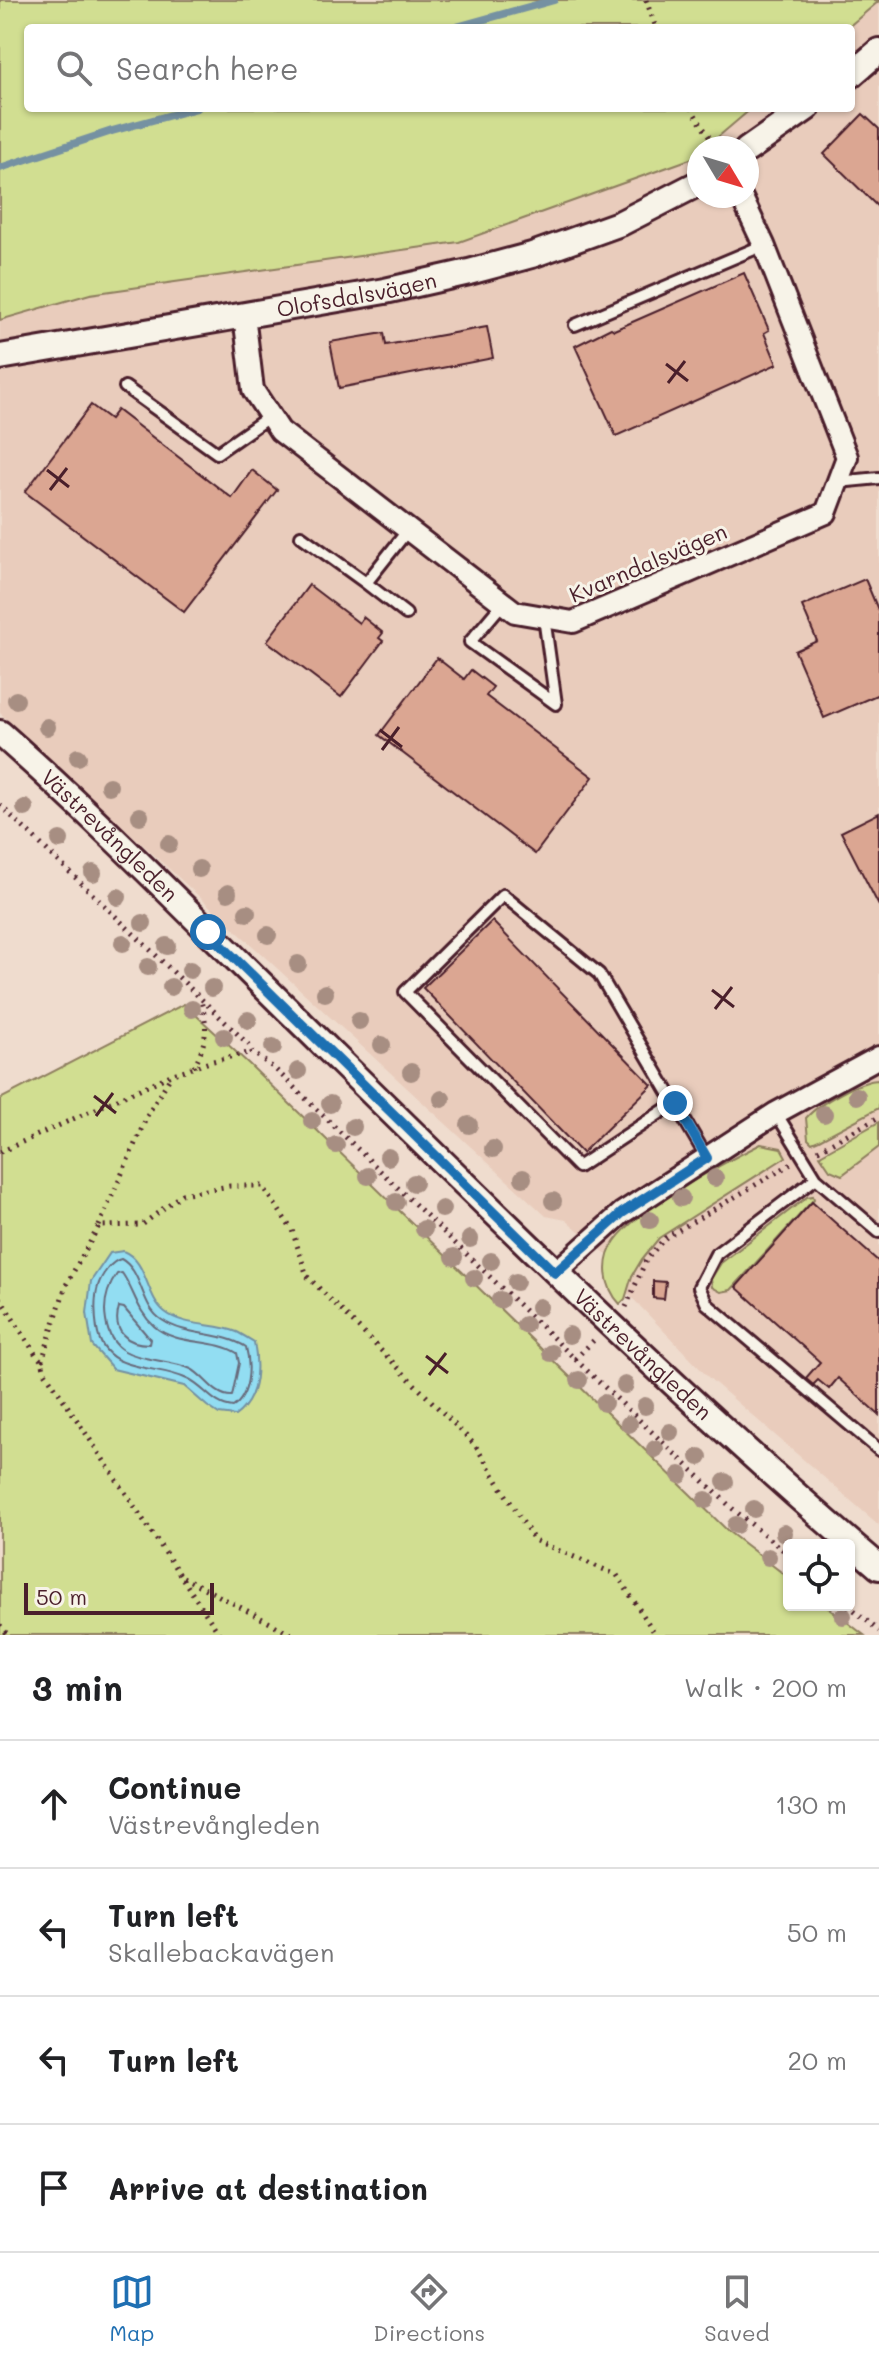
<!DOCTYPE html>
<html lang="en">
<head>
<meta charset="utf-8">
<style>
	body { margin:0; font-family:Mali,sans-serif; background:#f6f6f6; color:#202124 }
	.controls { position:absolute; right:24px; bottom:24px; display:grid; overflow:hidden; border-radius:8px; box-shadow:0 2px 6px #0004 }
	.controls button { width:72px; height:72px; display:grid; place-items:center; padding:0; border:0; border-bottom:2px solid #e0e0e0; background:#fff; color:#202124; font:40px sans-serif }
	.compass { position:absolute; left:687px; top:136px; width:72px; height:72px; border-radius:50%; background:#fff; box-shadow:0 2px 6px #0004; rotate:128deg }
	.scale { position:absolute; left:24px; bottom:20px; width:190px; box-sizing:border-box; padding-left:8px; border:4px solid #4a1f2b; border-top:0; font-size:22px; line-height:28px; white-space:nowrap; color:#4a1f2b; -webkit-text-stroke:6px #f7f3e8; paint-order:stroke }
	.stop { position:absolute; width:24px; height:24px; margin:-18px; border:6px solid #1f6fb2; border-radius:50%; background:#fff }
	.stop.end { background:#1f6fb2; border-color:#fff; box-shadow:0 2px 8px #0008 }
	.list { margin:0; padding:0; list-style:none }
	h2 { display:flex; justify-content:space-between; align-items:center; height:104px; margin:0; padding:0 32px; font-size:34px }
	h2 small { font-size:26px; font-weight:400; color:#757577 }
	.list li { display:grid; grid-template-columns:52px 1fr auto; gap:24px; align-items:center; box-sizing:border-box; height:128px; padding:0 32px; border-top:2px solid #e0e0e0 }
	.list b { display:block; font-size:30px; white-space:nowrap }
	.list p { margin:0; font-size:26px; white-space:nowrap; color:#757577 }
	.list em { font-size:26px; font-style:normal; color:#757577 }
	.icon { flex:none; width:44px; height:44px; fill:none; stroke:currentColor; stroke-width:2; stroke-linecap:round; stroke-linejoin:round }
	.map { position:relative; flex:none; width:879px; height:1635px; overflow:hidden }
	.search { position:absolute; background:#fff; box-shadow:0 2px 6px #0004; left:24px; right:24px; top:24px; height:88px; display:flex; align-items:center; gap:20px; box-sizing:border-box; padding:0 28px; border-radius:8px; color:#757577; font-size:30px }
	.sheet { height:616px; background:#fff }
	nav { display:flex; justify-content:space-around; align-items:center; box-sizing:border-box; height:112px; border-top:2px solid #e0e0e0; background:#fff; font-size:22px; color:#757577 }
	nav a { display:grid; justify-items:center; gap:4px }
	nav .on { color:#1f6fb2 }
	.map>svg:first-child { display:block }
</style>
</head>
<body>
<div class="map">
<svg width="879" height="1635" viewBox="0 0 879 1635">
	<rect width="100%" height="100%" fill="#efdcce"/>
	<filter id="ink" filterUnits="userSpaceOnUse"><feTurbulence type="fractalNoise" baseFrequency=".0125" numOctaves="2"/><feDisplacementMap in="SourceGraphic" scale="16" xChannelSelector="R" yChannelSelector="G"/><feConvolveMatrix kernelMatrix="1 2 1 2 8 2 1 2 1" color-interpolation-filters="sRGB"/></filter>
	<g filter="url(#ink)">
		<!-- built -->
		<path fill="#e9ccbc" d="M879 1V1525L708 1377 616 1281 611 1258 566 1220 546 1216 0 713V320L90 294 693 158 699 153V196H747V148H705L752 108H851V28H847Z"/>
		<!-- green -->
		<path fill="#d1de91" stroke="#8e7e5e" stroke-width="2" d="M0 0H879V1L847 28H28V108H752L705 148H699V153L693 158 459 242 90 294 0 320Z
			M184 1004 249 1064 729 1532 789 1578V1605H825L864 1635H0V1099Z
			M879 1080V1108L819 1140 812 1143 808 1139 806 1118C818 1104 860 1080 879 1080Z
			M879 1122V1147L842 1175 830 1170 820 1155Z
			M761 1144 781 1148 786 1157 659 1238 642 1259 632 1276 625 1299 620 1304C604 1287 601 1261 615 1241 638 1208 723 1163 761 1144Z
			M813 1196 814 1199 731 1290 721 1292 712 1287 711 1279 721 1263 807 1197Z"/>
		<!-- water -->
		<path fill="#92ddf2" stroke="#7591a2" stroke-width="2" d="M123 1251C148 1261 145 1296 165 1312 184 1327 216 1323 237 1332 243 1335 249 1339 254 1342 259 1369 258 1399 235 1416L219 1414 207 1406 184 1386 113 1369 92 1345 87 1313 91 1281 110 1253Z"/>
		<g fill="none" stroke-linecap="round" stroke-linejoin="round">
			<!-- shore -->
			<path stroke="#676b7b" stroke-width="2" d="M121 1259C143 1271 140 1306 162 1320 187 1337 221 1331 246 1347 251 1366 250 1396 233 1407 212 1405 205 1387 187 1379 155 1363 104 1375 97 1329 95 1315 94 1300 98 1286 101 1276 111 1261 121 1259Z
				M122 1273C134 1290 137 1311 154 1326 176 1346 213 1338 237 1353L239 1363 232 1396C215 1397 205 1376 191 1369 158 1354 113 1367 106 1321 103 1304 107 1288 117 1274Z
				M119 1307 124 1308 150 1339 149 1344C126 1344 112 1331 119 1307Z"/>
			<!-- stream -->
			<path stroke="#7591a2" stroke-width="8" d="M453 28 554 0
				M0 168 112 131 197 108"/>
		</g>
		<!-- building -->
		<path fill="#dba692" stroke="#4a1f2b" stroke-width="2" d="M863 114 879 129V208L824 154Z
			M744 273 769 330 764 333 777 364 616 436 575 346 611 328 614 330Z
			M487 327 493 358 339 388 330 342 384 333 386 345Z
			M91 405 110 419 117 410 232 498 252 470 277 490 184 612 25 492Z
			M865 579 879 612V694L824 718 795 651 817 641 802 606Z
			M309 585 359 623 363 617 383 633 379 638 383 641 341 697 267 641Z
			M437 658 464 679 471 670 493 687 486 696 593 777 535 854 379 735Z
			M879 813V906L841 832Z
			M492 921 652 1085 582 1153 423 988Z
			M812 1202 879 1262V1415L838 1378 829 1389 818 1380 812 1386 805 1379 820 1362 736 1287Z
			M653 1281 666 1282 664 1299 653 1298Z"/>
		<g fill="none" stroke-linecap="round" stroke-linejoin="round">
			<!-- service casing -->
			<g stroke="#4a1f2b" stroke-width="16">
				<path id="service" d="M575 325 764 245
					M125 387 217 453 270 416
					M838 482 879 478
					M301 536 366 583
					M503 603 470 642 556 704 544 617
					M406 614 366 583 408 530
					M675 1103 578 1167 405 992 503 895 599 974 707 1158
					M776 1113 816 1178 879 1232
					M816 1178 716 1254 699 1287 707 1304 879 1450"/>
			</g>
			<!-- minor casing -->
			<g stroke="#4a1f2b" stroke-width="26">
				<path id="minor" d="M244 315 253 390 280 431 515 612 573 622 826 513 847 457 764 245 741 196
					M555 1273 622 1213 776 1113 879 1057"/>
			</g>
			<!-- tertiary casing -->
			<g stroke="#4a1f2b" stroke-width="30">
				<g id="tertiary">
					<path d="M851 75 879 51"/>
					<path d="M747 150 807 108"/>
					<path id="s1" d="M0 357 385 291 469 272 532 255 621 223 699 183"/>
					<path id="s2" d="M0 733C102 823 197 921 294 1016 485 1204 675 1393 879 1567"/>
				</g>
			</g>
			<!-- path -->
			<path stroke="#4a1f2b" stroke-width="5" stroke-dasharray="2 6" stroke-linecap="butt" d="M646 0 656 28
				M691 108 716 148
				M0 805 249 1045 252 1052 275 1069 575 1359 733 1509 789 1555
				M194 1067C207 1040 209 1027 200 998
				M818 1150 879 1117
				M0 1152 173 1074 213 1061 252 1052
				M99 1226 148 1114 171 1076
				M0 1298 36 1355 42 1361 45 1372 220 1635
				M626 1307 646 1260 665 1238 791 1164
				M575 1359 594 1340
				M42 1361 66 1285 99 1226 142 1225 182 1194 230 1186H263L292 1230 307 1276 475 1445 534 1540 617 1575 656 1635
				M183 1577 293 1635
				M848 1605 879 1631
				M0 1625 8 1635"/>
			<!-- service -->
			<use href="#service" stroke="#f7f3e8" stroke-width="10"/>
			<!-- minor -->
			<use href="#minor" stroke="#f7f3e8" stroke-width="20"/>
			<!-- tertiary -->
			<use href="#tertiary" stroke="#f7f3e8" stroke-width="24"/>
		</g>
		<!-- trees -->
		<g fill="#a78e82">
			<circle cx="16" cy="700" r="9"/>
			<circle cx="47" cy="727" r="9"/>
			<circle cx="78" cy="757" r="9"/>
			<circle cx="109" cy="786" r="9"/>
			<circle cx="25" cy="808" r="9"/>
			<circle cx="140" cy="816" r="9"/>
			<circle cx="60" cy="840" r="9"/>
			<circle cx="169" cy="844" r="9"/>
			<circle cx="199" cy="869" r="9"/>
			<circle cx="93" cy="873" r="9"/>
			<circle cx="228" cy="893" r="9"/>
			<circle cx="118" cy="897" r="9"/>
			<circle cx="247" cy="913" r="9"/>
			<circle cx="143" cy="923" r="9"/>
			<circle cx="268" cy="935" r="9"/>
			<circle cx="123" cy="943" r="9"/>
			<circle cx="167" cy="946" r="9"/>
			<circle cx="298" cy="964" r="9"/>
			<circle cx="148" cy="967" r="9"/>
			<circle cx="190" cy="970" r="9"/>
			<circle cx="171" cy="987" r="9"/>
			<circle cx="212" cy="988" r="9"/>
			<circle cx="325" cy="993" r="9"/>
			<circle cx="192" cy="1009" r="9"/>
			<circle cx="248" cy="1020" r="9"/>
			<circle cx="359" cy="1021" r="9"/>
			<circle cx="224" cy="1037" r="9"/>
			<circle cx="382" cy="1045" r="9"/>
			<circle cx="273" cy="1047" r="9"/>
			<circle cx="298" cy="1071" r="9"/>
			<circle cx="411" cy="1072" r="9"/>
			<circle cx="857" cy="1096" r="9"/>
			<circle cx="442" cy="1099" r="9"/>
			<circle cx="330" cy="1104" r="9"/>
			<circle cx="824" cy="1114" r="9"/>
			<circle cx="312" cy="1121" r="9"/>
			<circle cx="469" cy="1125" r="9"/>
			<circle cx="353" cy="1127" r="9"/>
			<circle cx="336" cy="1145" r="9"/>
			<circle cx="493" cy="1149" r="9"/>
			<circle cx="388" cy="1157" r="9"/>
			<circle cx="368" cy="1176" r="9"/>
			<circle cx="523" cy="1178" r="9"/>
			<circle cx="715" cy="1178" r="9"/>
			<circle cx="414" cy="1183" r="9"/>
			<circle cx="681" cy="1198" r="9"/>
			<circle cx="553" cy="1201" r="9"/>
			<circle cx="396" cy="1202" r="9"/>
			<circle cx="442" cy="1209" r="9"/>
			<circle cx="650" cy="1220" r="9"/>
			<circle cx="424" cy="1229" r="9"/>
			<circle cx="470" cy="1239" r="9"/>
			<circle cx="454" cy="1257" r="9"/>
			<circle cx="491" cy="1261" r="9"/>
			<circle cx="474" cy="1278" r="9"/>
			<circle cx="516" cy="1282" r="9"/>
			<circle cx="500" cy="1300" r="9"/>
			<circle cx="539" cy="1307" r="9"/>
			<circle cx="525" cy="1325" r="9"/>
			<circle cx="569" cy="1335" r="9"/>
			<circle cx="551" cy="1353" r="9"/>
			<circle cx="579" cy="1380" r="9"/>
			<circle cx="625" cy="1385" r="9"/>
			<circle cx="604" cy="1403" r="9"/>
			<circle cx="645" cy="1406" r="9"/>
			<circle cx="629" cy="1424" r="9"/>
			<circle cx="670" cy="1432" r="9"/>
			<circle cx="655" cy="1449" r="9"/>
			<circle cx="699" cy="1457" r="9"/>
			<circle cx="680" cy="1475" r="9"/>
			<circle cx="725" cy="1482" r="9"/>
			<circle cx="706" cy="1500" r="9"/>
			<circle cx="754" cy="1509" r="9"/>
			<circle cx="736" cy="1525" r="9"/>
			<circle cx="784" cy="1533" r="9"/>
			<circle cx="768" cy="1557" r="9"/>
			<circle cx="843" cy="1616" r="9"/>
		</g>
	</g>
	<g fill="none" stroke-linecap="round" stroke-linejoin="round" filter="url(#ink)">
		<!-- route -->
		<path stroke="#1f6fb2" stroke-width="10" d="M208 932 555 1273 622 1213 707 1158 675 1103"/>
	</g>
	<!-- ticks -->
	<path fill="none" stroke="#4a1f2b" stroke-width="3" d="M666 364 688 381M668 383 685 361M47 470 69 487M50 490 67 468M380 730 402 747M382 750 399 727M712 990 734 1007M715 1009 732 987M94 1096 116 1113M96 1116 113 1093M426 1356 448 1373M429 1375 446 1353"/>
	<g text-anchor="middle" stroke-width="6" stroke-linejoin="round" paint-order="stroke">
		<!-- street labels -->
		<g font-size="22" fill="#4a1f2b" stroke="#f7f3e8">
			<text dy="8" stroke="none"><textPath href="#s1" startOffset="362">Olofsdalsvägen</textPath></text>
			<text transform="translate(648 563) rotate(-23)" y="8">Kvarndalsvägen</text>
			<text dy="8" stroke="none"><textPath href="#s2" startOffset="150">Västrevångleden</textPath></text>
			<text dy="8" stroke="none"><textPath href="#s2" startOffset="894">Västrevångleden</textPath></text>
		</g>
	</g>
</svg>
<div class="controls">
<button><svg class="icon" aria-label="locate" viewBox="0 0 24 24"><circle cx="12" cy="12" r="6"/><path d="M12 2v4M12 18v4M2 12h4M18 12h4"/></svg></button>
</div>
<svg class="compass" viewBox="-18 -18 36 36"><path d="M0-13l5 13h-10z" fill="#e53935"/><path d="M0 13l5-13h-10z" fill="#757577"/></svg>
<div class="scale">50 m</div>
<div class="stop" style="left:208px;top:932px"></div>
<div class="stop end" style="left:675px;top:1103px"></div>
<div class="search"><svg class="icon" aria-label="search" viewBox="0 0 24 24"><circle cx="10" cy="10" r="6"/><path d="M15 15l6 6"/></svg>Search here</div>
</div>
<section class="sheet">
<h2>3 min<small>Walk · 200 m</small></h2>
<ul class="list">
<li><svg class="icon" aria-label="ahead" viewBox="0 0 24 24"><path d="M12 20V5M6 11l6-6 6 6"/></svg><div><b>Continue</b><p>Västrevångleden</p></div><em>130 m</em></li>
<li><svg class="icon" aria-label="left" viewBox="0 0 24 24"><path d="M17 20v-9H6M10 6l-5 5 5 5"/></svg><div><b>Turn left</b><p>Skallebackavägen</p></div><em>50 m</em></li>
<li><svg class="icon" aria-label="left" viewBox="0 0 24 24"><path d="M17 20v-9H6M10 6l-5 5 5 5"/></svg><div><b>Turn left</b></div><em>20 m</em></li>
<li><svg class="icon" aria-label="arrive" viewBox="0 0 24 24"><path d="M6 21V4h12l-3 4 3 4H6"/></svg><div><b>Arrive at destination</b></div></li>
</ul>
</section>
<nav>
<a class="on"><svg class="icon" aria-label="map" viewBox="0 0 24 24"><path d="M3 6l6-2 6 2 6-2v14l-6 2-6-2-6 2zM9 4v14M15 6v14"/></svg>Map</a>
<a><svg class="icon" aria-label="directions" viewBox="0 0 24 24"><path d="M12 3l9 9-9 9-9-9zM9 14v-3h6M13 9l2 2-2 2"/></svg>Directions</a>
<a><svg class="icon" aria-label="saved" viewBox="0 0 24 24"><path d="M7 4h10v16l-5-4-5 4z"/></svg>Saved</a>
</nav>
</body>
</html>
